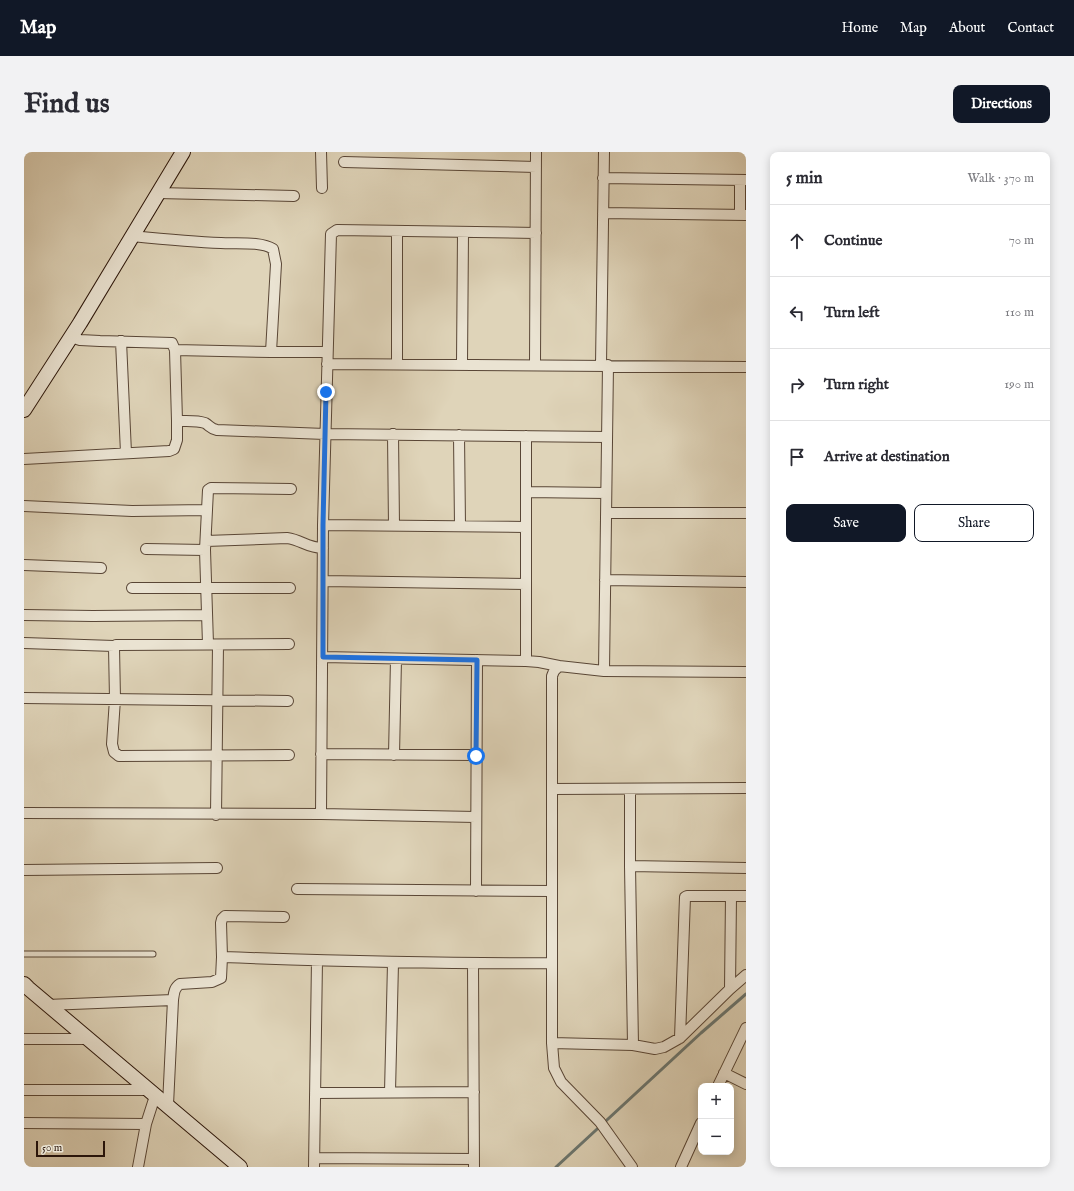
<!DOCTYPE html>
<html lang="en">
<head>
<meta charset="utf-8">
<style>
	body { margin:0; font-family:"IM FELL English",serif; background:#f2f2f3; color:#2b2b33 }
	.controls { position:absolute; right:12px; bottom:12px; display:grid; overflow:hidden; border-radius:8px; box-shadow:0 2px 10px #0003 }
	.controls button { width:36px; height:36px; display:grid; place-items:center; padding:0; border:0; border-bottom:1px solid #e1e1e2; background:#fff; color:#2b2b33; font:20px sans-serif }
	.scale { position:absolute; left:12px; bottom:10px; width:69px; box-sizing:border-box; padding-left:4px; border:2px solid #2c160a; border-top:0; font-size:11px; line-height:14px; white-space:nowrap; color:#2c160a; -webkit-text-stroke:3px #eae3d2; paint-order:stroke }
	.stop { position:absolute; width:12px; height:12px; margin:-9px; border:3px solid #1a73e8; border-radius:50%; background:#fff }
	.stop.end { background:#1a73e8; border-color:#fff; box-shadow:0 1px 4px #0008 }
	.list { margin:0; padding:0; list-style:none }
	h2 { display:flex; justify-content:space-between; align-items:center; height:52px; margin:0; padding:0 16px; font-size:17px }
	h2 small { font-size:13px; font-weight:400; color:#7c7c81 }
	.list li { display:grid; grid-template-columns:26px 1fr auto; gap:12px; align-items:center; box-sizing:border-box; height:72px; padding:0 16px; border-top:1px solid #e1e1e2 }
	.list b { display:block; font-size:15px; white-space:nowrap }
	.list em { font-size:13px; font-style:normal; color:#7c7c81 }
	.actions { display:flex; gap:8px; padding:12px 16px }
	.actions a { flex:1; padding:9px 0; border:1px solid #111827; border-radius:8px; text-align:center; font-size:14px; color:#111827 }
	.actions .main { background:#111827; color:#fff }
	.icon { flex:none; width:22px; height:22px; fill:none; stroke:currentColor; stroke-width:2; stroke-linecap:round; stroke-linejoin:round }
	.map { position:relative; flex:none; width:722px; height:1015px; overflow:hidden; border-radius:8px }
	header { display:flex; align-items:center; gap:24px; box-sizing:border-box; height:56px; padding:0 20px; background:#111827; color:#fff }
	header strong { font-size:19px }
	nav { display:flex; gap:22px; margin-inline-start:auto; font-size:14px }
	.intro { display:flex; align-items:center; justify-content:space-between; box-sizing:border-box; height:96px; padding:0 24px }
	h1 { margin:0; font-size:28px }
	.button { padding:10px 18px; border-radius:8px; background:#111827; color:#fff; font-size:14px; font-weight:700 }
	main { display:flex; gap:24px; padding:0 24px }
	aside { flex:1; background:#fff; border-radius:8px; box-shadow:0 2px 10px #0003 }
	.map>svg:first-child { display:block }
</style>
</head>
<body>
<header>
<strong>Map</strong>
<nav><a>Home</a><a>Map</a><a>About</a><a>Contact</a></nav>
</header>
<div class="intro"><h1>Find us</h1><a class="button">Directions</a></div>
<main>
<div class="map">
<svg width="722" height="1015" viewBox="0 0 722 1015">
	<rect width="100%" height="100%" fill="#dfd4b9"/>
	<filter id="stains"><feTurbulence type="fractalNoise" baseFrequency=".005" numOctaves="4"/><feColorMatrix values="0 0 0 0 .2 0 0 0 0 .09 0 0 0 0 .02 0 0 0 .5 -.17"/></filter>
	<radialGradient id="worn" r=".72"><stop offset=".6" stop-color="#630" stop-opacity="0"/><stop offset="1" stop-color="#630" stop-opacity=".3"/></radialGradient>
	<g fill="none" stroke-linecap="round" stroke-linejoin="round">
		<!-- stream -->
		<path stroke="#6b7771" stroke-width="3" d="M532 1015 677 881 722 842"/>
		<!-- lane casing -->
		<g stroke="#594636" stroke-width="7">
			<path id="lane" d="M0 802H129"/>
		</g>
		<!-- street casing -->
		<g stroke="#594636" stroke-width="12">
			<path id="street" d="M297 0 298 36
				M320 10 512 15
				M579 26 722 28
				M134 41 270 44
				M579 61 722 63
				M716 63V28
				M108 84C138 87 168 90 197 91 211 92 237 89 249 97L252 112 247 200
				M97 189 102 301
				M151 198 247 200H303
				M303 212 722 215
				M373 212V79
				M438 212 439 80
				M511 212 512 0
				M577 213 580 0
				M153 269C162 269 173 268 181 271 186 274 187 277 193 278L301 282 583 285
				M369 282 370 374
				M435 283 436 374
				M502 284V509
				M0 307 145 299 150 297 153 288V269L151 198 148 191 76 189 56 188 47 185
				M502 340 582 341
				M0 354 108 359 183 358
				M582 361H722
				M299 373 502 375
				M182 389 263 386C278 388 283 396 299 396
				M122 397 181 398
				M0 413 77 416
				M581 428 722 430
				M300 429 502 432
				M108 436H266
				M0 463 69 464 183 463
				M0 491 90 494
				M184 492 181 398 184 338 187 336 267 337
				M299 505 502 509 515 510 535 514
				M580 519 584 213
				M0 546 264 549
				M297 602 452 603
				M265 603 95 604 90 600 88 592 91 547 90 495 92 493 265 492
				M370 603 372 507
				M528 637 722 636
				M0 661 297 662 452 665
				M297 662 299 373 307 82 313 78 512 81
				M192 663 194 493
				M606 714 722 716
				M0 718 193 716
				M273 737 528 739
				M452 739 453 508
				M198 805C308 809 418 812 527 811
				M449 812 450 1015
				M706 837 707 744
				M23 853 149 848
				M656 886 661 745 663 744H722
				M0 887H64
				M528 891 609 893 606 714V637
				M609 893 631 897 640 895 656 886 706 837 722 823
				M700 921 722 932
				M694 934 722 876
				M0 938H124
				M366 940 369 811
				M291 941 450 940
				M144 953 149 848C150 841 150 836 156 832L188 830 197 826 198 805 197 771 198 767 201 764 260 765
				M0 971 122 972
				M291 1006 450 1007
				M114 1015 122 972 131 944
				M290 1015 293 808
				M608 1015 576 970 537 930 530 916 528 891V524L530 519 535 514 580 519 722 520
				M657 1015 677 971"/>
		</g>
		<!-- secondary casing -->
		<g stroke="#2c160a" stroke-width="16">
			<path id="secondary" d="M0 258 56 171 159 0
				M0 832 4 836 216 1015"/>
		</g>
		<!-- lane -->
		<use href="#lane" stroke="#eae3d2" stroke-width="5"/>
		<!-- street -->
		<use href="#street" stroke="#eae3d2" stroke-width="10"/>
		<!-- secondary -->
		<use href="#secondary" stroke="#eae3d2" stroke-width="14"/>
	</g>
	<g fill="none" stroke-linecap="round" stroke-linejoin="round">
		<!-- route -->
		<path stroke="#1a73e8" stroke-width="5" d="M302 240 299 373V505L453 508 452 604"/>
	</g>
	<rect width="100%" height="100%" filter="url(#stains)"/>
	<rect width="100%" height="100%" fill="url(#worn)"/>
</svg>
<div class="controls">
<button>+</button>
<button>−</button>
</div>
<div class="scale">50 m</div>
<div class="stop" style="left:452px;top:604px"></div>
<div class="stop end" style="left:302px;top:240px"></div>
</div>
<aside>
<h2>5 min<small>Walk · 370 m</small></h2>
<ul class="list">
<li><svg class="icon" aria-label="ahead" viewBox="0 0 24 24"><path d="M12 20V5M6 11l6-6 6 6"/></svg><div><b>Continue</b></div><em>70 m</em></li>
<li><svg class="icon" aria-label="left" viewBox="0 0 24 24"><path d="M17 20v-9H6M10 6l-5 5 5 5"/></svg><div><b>Turn left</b></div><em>110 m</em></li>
<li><svg class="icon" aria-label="right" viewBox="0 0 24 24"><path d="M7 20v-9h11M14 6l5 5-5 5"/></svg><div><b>Turn right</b></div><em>190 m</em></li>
<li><svg class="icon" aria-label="arrive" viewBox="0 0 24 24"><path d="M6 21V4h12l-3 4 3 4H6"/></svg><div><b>Arrive at destination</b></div></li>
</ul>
<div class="actions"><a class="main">Save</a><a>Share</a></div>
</aside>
</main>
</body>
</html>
